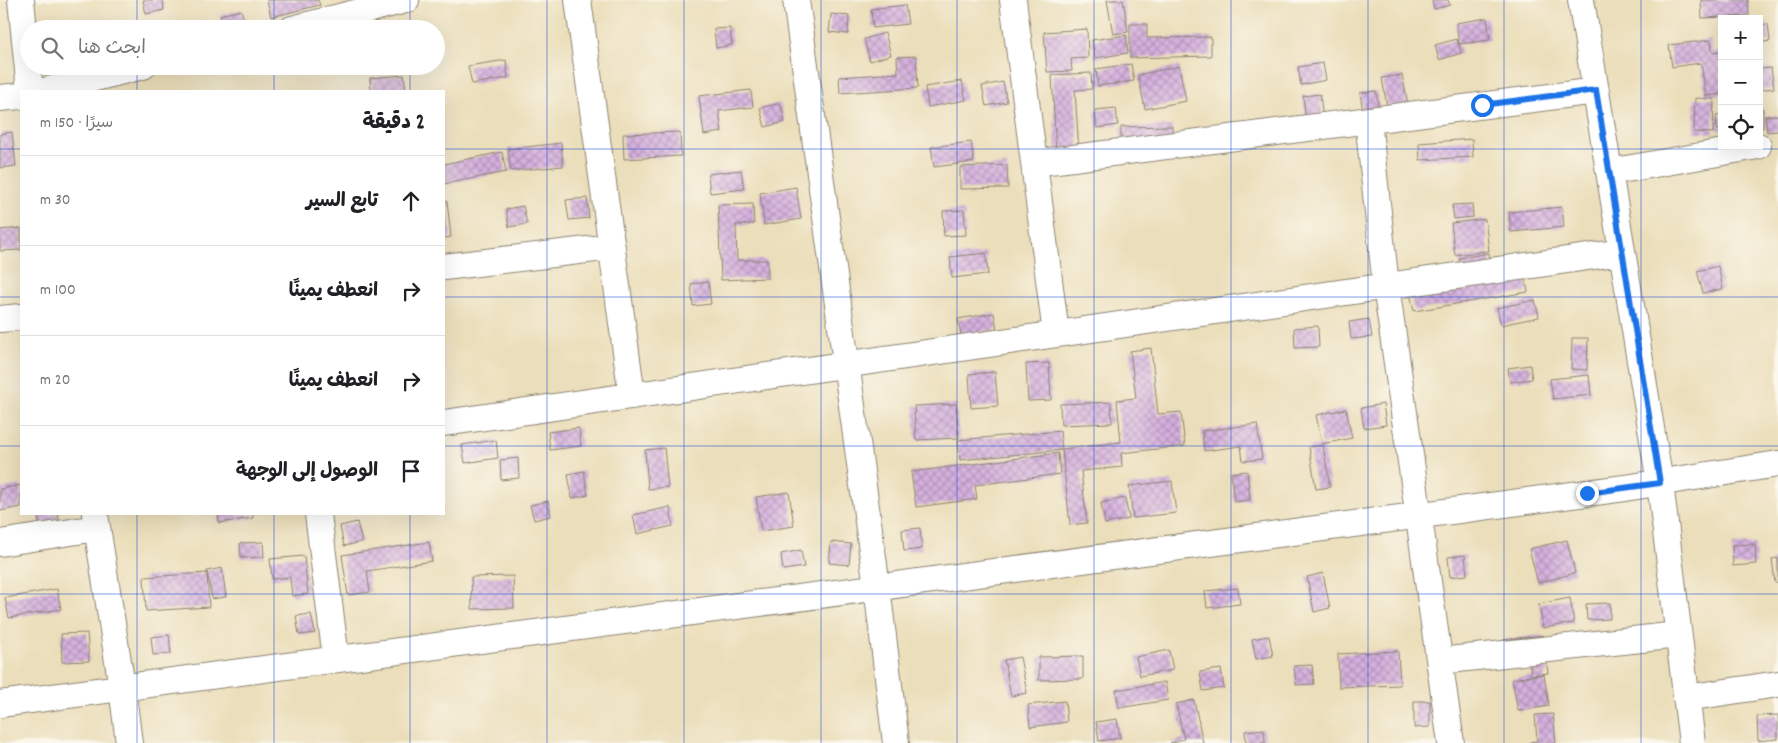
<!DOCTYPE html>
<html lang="ar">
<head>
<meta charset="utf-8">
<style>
	body { margin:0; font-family:Dekko,"Playpen Sans Arabic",sans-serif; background:#f6f6f6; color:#202124; direction:rtl }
	.controls { position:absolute; right:15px; top:15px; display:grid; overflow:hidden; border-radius:0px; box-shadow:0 5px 20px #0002 }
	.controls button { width:45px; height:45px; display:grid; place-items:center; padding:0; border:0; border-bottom:1px solid #e0e0e0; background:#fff; color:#202124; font:25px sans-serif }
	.stop { position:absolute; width:15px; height:15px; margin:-11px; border:4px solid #1a73e8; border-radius:50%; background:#fff }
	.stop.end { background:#1a73e8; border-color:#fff; box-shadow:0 1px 5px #0008 }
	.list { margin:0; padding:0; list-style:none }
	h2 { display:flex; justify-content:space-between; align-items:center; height:65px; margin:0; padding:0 20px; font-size:21px }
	h2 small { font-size:16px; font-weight:400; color:#757577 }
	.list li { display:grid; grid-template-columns:32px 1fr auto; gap:15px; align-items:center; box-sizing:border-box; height:90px; padding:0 20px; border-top:1px solid #e0e0e0 }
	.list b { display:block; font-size:19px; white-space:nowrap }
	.list em { font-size:16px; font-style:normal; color:#757577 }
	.icon { flex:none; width:28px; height:28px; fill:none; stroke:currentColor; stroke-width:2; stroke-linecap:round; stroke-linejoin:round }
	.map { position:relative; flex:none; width:1778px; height:743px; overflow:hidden; direction:ltr }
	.search { position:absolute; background:#fff; box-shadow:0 5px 20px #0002; left:20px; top:20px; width:425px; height:55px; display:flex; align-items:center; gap:12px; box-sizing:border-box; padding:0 18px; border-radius:28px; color:#757577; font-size:19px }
	.panel { position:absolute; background:#fff; box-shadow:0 5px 20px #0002; left:20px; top:90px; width:425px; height:425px; border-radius:0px; direction:rtl }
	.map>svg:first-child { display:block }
</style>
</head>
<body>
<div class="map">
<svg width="1778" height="743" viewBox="0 0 1778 743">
	<defs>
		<pattern id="building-cross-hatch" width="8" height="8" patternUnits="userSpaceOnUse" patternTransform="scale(1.25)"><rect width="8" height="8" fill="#d5b0de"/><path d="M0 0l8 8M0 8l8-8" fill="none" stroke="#ad8fb4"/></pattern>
	</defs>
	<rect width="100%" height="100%" fill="#fbf7ec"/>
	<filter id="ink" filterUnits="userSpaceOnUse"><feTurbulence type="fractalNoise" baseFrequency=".02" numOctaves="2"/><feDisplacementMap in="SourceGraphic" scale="10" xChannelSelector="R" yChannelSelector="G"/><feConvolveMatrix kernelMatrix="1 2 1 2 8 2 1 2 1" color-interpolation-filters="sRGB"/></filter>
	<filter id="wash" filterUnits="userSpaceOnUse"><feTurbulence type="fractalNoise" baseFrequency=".0096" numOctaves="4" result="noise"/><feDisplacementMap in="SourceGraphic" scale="20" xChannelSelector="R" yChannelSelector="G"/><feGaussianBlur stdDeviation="1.12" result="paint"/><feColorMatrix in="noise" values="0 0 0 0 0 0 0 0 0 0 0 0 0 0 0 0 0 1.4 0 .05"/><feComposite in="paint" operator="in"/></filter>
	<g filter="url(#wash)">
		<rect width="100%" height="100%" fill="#ebdeba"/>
		<g id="blocks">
			<!-- building -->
			<path fill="url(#building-cross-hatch)" d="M143 0H163L164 10 146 14Z
				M267 0H318L320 5 271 17Z
				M1107 0H1123L1128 32 1113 34Z
				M1432 0H1448L1450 5 1434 9Z
				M1701 0H1748L1749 16 1702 18Z
				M905 5 908 24 873 28 871 9Z
				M241 10 247 29H224L220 15Z
				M831 14 849 16 848 34 829 32Z
				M1487 18 1490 40 1459 44 1456 23Z
				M124 23 125 29H108L107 25Z
				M1130 24H1147V38L1211 37V56L1130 58Z
				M1768 24 1770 41 1759 43V26Z
				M730 28 732 45 716 48 714 29Z
				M1087 29 1088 58 1071 59 1072 71 1047 72 1044 32Z
				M885 33 891 55 870 61 864 39Z
				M1126 35 1128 53 1095 58 1092 40Z
				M1457 39 1461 53 1439 60 1435 45Z
				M1711 40 1712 52 1722 51V94L1706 96 1701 63 1672 67 1669 45Z
				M916 56 918 88 840 93 839 77 898 73 897 57Z
				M506 60 508 78 472 84 468 66Z
				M1323 63 1326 80 1301 85 1298 67Z
				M1131 64 1134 81 1098 86 1096 69Z
				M1179 66 1186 101 1145 109 1138 75Z
				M1771 68 1774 88 1759 90V69Z
				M1091 73 1092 89 1075 90 1079 153 1056 154 1052 75Z
				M404 75 406 91H371L370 78Z
				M1402 75 1408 104 1387 107 1382 78Z
				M962 81 966 100 928 107 925 87Z
				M1003 82 1007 102 986 106 982 86Z
				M751 90 753 107 719 111 722 132 704 135 699 96Z
				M1376 91 1379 108 1363 111 1360 93Z
				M1320 94 1323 119 1306 121 1303 96Z
				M1695 98 1714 99 1713 133 1694 132Z
				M780 103 785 122 765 127 760 108Z
				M1116 108 1118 125 1097 128 1095 110Z
				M1759 109H1763V128H1759Z
				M1722 115V129L1717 130 1716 116Z
				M1778 115V131L1767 132 1765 116Z
				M1172 126V143L1121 144V127Z
				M12 132 16 166 0 168V134Z
				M680 132 681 156 624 159 623 134Z
				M1472 139 1473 157 1420 160 1419 143Z
				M971 142 974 162 934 167 931 147Z
				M561 143 563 166 511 171 508 149Z
				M502 152 506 172 444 184V164Z
				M1007 165 1008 188 960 189V167Z
				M741 170 744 189 710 193 708 174Z
				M796 187 801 219 764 225 760 193Z
				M587 198 589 218 569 220 566 200Z
				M444 201H447L451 237 444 238Z
				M753 204 754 224 736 225 737 260H767L768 278 721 280 718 205Z
				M1472 204 1473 217 1454 219 1452 205Z
				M523 206 527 224 509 227 506 209Z
				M1562 207 1564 227 1511 232 1509 212Z
				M964 210 966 235 944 236 943 211Z
				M1485 219 1489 251 1455 255 1451 223Z
				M21 228V250L0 251V230Z
				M986 253 988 274 952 278 950 257Z
				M1489 253 1493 277 1524 271 1528 292 1414 311 1410 293 1464 284 1459 258Z
				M1718 266 1723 289 1703 293 1697 271Z
				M708 282 711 304 693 306 691 284Z
				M1535 300 1539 317 1501 325 1497 308Z
				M994 313 997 329 961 335 958 319Z
				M1369 319 1372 337 1351 339 1349 322Z
				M1318 326 1319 347 1295 348 1294 328Z
				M1572 338H1588L1587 370 1571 369Z
				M1151 348 1158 414 1181 412 1185 446 1121 453 1122 467 1081 471 1087 523 1070 525 1062 449 1121 442 1117 400 1136 398 1130 351Z
				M1049 363 1051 400 1028 401 1026 364Z
				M1530 365 1532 379 1510 382 1508 368Z
				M995 372 998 406 971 408 969 374Z
				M1589 375 1591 395 1553 399 1550 379Z
				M1111 402 1112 423 1061 425 1060 404Z
				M956 404 959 438 916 440 914 406Z
				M1383 404 1386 425 1364 428 1361 408Z
				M1346 409 1352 438 1322 444 1316 415Z
				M1257 424 1262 459 1243 461 1241 446 1204 451 1202 431Z
				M579 428 581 446 550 450 548 432Z
				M1060 431 1062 450 960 460 958 440Z
				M496 440 498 458 465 463 462 445Z
				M1323 445 1330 487 1316 489 1309 447Z
				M664 448 668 487 648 489 645 450Z
				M1058 453 1060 474 975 485 977 499 916 507 911 472Z
				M518 458 519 478 501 480 500 460Z
				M584 471 588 495 572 498 568 474Z
				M1247 471 1250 500 1234 502 1231 473Z
				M1172 481 1176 513 1133 518 1129 486Z
				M21 485V507L0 511V489Z
				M789 492 794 526 761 531 756 497Z
				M1125 498 1129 519 1105 524 1101 503Z
				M548 501 551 516 534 520 530 505Z
				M670 507 673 526 637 534 633 515Z
				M38 514H58L60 527 40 530Z
				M218 514H253V518L219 523Z
				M357 522 362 542 344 546 340 526Z
				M920 528 922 549 904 551 902 530Z
				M1567 540 1575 573 1538 583 1529 549Z
				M263 542 264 557 241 558 240 543Z
				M429 542 432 561 367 571 370 592 348 595 342 555Z
				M831 542 851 544 849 565 829 563Z
				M1755 544 1756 564 1733 566 1732 545Z
				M801 550 804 567 783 570 781 554Z
				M1465 555 1467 575 1450 577 1448 557Z
				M304 556 308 594 292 596 290 577 272 579 270 559Z
				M1778 558V582L1775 583 1772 559Z
				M222 568 226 597 212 599 207 571Z
				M207 573 209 607 146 611 144 577Z
				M1323 573 1330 608 1314 612 1307 577Z
				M513 576 514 608 472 609 471 577Z
				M1238 588 1240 604 1207 608 1205 591Z
				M57 589 61 609 9 618 5 598Z
				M1570 598 1574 623 1543 628 1539 604Z
				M1610 603V619L1587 620 1586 604Z
				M311 614 315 633 299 635 296 616Z
				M87 633 89 661 62 662 61 634Z
				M169 635 171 654 153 655 151 637Z
				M1543 635 1548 673 1531 675 1529 655 1505 658 1503 640Z
				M1269 636 1273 656 1256 659 1252 639Z
				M1169 650 1173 670 1140 676 1136 657Z
				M1398 651 1400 685 1339 687 1338 654Z
				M1083 656V679L1039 680V657Z
				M1020 657 1027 693 1011 696 1004 660Z
				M1312 665 1314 684 1296 685 1294 666Z
				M1221 669 1224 688 1203 691 1200 672Z
				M1544 674 1549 706 1518 711 1512 679Z
				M1165 682 1168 700 1119 708 1116 690Z
				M1194 700 1203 743H1170L1184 739 1176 704Z
				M1065 701 1067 722 1030 727 1028 705Z
				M1414 701H1430V727L1414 728Z
				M1553 714 1556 743H1530V742L1537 741 1535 715Z
				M1778 715V739L1758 741 1757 716Z
				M1117 719 1120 738 1099 741 1096 722Z
				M1264 729 1265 743H1246L1245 731Z"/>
		</g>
	</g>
	<g filter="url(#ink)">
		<use href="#blocks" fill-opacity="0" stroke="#8b8472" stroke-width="1"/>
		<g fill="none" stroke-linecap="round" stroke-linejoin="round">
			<!-- minor casing -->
			<g stroke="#8b8472" stroke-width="28">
				<path id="minor" d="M21 0 30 91
					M578 0 632 396
					M796 0 877 587 896 743
					M1013 0 1056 334
					M1581 0 1660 483 1692 743
					M292 29 406 0
					M44 91 143 66
					M0 98 21 96
					M1368 120 1386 286 1451 743
					M1034 163 1596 91
					M1609 172 1758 146
					M444 267 612 247
					M0 319 21 317
					M444 423 1622 252
					M95 514 122 687 129 743
					M318 514 336 659
					M0 543 97 528
					M1440 661 1678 635
					M1686 698 1778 684
					M0 704 1625 488 1778 464"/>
			</g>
			<!-- minor -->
			<use href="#minor" stroke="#fff" stroke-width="26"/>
		</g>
	</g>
	<g fill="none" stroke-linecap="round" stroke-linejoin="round" filter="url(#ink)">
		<!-- route -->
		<path stroke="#1a73e8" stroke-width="6" d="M1482 105 1596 90 1660 483 1587 493"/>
	</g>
	<!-- grid -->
	<path fill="none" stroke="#1d4ed8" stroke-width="1" stroke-opacity="0.55" d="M137 0V29M274 0V29M410 0V29M547 0V743M684 0V743M821 0V743M957 0V743M1094 0V743M1231 0V743M1368 0V743M1504 0V743M1641 0V743M137 66V91M274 66V91M410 66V91M0 149H21M444 149H1778M0 297H21M444 297H1778M0 446H21M444 446H1778M137 514V743M274 514V743M410 514V743M0 594H1778"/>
</svg>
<div class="controls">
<button>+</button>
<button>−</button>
<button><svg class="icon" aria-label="locate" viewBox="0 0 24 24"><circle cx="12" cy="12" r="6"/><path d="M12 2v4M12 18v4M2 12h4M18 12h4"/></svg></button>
</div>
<div class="stop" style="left:1482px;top:105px"></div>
<div class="stop end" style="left:1587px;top:493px"></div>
<div class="search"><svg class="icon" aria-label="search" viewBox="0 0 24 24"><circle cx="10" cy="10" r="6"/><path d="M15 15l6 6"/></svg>ابحث هنا</div>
<section class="panel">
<h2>2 دقيقة<small>سيرًا · 150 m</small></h2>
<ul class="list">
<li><svg class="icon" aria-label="ahead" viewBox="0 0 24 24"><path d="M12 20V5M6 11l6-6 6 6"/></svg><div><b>تابع السير</b></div><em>30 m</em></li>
<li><svg class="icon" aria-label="right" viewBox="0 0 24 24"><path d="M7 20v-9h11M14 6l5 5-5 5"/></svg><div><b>انعطف يمينًا</b></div><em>100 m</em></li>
<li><svg class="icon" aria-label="right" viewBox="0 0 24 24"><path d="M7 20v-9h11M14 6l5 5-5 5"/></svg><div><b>انعطف يمينًا</b></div><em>20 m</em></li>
<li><svg class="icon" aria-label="arrive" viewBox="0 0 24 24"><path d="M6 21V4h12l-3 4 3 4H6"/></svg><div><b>الوصول إلى الوجهة</b></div></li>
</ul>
</section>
</div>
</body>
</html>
